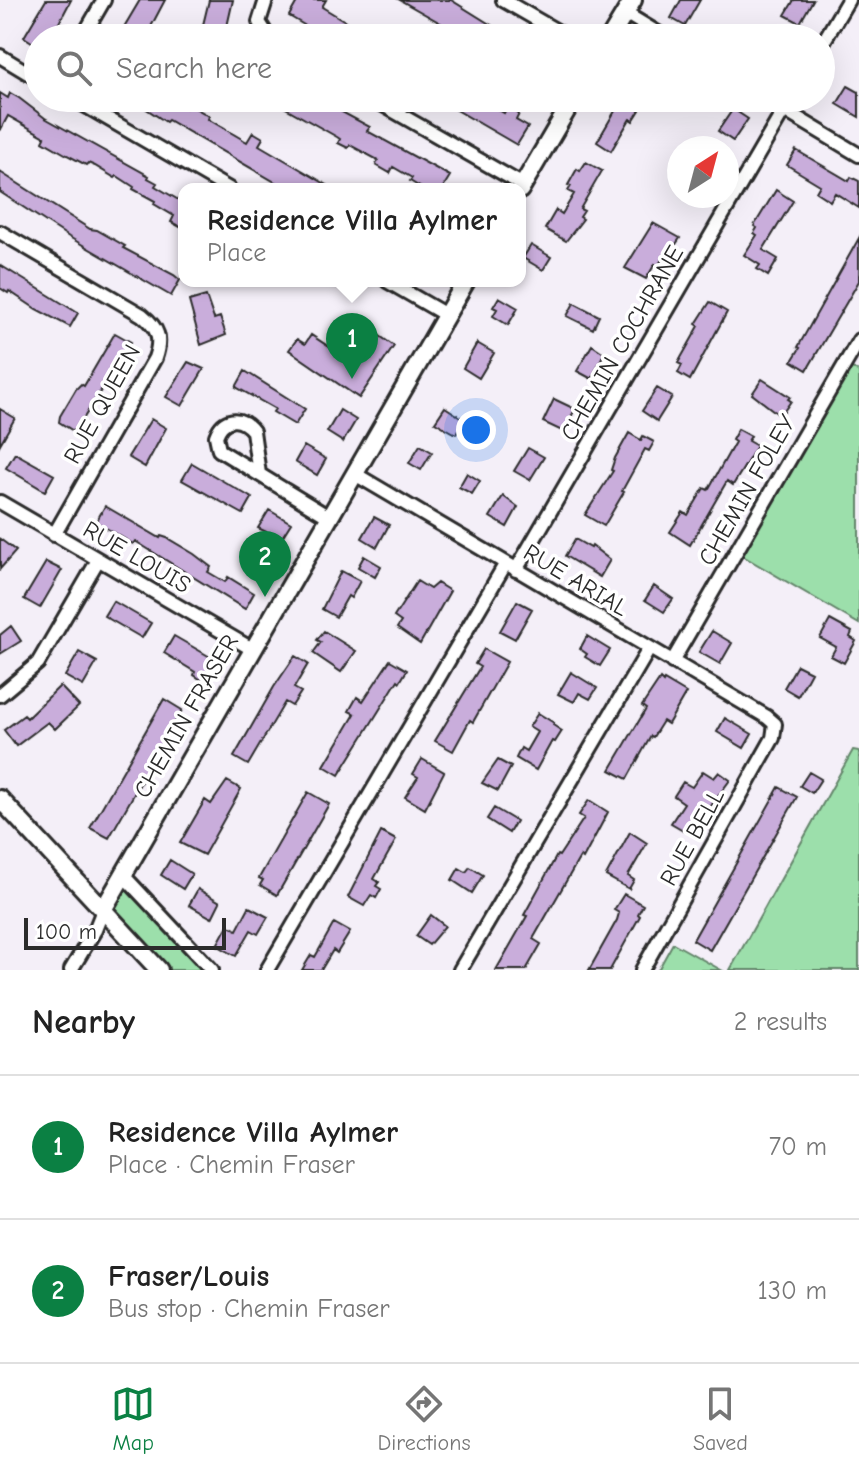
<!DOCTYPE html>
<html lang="en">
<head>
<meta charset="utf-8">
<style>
	body { margin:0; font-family:"Comic Neue",sans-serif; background:#f2f2f2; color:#222 }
	.compass { position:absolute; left:667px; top:136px; width:72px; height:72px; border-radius:50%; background:#fff; box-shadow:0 8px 32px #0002; rotate:36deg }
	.scale { position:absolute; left:24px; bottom:20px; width:202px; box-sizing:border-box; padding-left:8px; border:4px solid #2b2b2b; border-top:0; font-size:22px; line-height:28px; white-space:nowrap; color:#2b2b2b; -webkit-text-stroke:6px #fff; paint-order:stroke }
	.you { position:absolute; left:476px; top:430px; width:28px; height:28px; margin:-20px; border:6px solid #fff; border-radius:50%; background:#1a73e8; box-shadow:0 0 0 12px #1a73e833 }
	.badge { display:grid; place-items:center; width:52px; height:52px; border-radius:50%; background:#0b8043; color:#fff; font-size:26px; font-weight:700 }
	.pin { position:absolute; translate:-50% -66px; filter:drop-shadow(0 2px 4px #0008) }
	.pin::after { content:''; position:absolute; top:42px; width:28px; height:24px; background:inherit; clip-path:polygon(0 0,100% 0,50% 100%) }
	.popup { position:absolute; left:178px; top:183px; width:348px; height:104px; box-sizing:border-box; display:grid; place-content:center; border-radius:16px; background:#fff; filter:drop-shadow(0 2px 6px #0005); font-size:26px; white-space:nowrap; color:#767676 }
	.popup b { font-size:30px; color:#222 }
	.popup::after { content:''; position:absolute; left:50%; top:100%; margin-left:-16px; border:16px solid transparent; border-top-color:#fff }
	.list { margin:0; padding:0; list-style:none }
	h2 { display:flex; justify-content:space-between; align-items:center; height:104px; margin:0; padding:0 32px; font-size:34px }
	h2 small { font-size:26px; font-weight:400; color:#767676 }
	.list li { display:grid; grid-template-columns:52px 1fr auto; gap:24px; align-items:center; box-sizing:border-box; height:144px; padding:0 32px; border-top:2px solid #e0e0e0 }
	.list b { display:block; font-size:30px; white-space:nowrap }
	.list p { margin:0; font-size:26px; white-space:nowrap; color:#767676 }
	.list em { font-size:26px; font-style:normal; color:#767676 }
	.icon { flex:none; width:44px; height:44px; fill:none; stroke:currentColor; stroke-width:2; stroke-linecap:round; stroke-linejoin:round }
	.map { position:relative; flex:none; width:859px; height:970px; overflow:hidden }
	.search { position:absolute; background:#fff; box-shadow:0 8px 32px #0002; left:24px; right:24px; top:24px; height:88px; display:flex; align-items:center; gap:20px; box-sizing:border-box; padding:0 28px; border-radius:44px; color:#767676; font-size:30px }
	.sheet { height:392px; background:#fff }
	nav { display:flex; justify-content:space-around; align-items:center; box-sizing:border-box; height:112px; border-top:2px solid #e0e0e0; background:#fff; font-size:22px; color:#767676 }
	nav a { display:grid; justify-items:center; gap:4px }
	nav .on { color:#0b8043 }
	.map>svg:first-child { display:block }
</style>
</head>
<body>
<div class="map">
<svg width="859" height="970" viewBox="0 0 859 970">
	<rect width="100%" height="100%" fill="#f4eff8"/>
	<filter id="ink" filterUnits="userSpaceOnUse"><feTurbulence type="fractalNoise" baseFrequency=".0125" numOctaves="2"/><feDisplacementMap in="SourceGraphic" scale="16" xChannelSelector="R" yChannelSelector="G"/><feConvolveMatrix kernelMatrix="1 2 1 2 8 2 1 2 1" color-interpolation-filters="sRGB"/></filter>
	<g filter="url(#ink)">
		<!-- green -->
		<path fill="#9cdfab" stroke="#64856b" stroke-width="2" d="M845 364 859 372V624L736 552Z
			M853 750 859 751V970H730Z
			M122 874 212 970H159L103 910Z
			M673 943 721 970H658Z"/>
		<!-- building -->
		<path fill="#c9addb" stroke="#2b2b2b" stroke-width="2" d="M46 0H71L51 38H38V46L24 37Z
			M140 0H165L145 38H130L121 32Z
			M209 0H233L226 31 203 25Z
			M298 0H326L322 7 373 38H326L289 16Z
			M400 0H451L512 38H467Z
			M681 0H700L685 26 671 18Z
			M794 0H813L800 23 785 15Z
			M848 86 859 92V117L837 104Z
			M0 93 8 98 10 93 19 98 45 118 149 176 148 178 157 183 155 186 182 202 184 199V229L171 222 174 216 154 204 155 201 133 189 134 187 117 176 115 178 95 166 88 163 86 165 67 155 43 141 45 137 8 116 0 131Z
			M130 98H170L186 108 188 104 209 116 208 119 247 142 253 132 263 138 259 145 334 189H287L168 120 166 122Z
			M268 98H316L370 127 367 131 450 176 442 189H423L410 181 412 178 393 167 390 173 376 165 378 160 350 145 348 148 338 143 340 139 337 137Z
			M436 98H479L504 113 507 107 519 114 516 120 528 127 517 145Z
			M611 98H623L640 110 633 121 630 119 611 151 597 142 615 111 607 105Z
			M733 109 748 119 733 141 718 131Z
			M796 150 849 181 851 177 859 181V208L835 193 830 201 816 192 820 185 787 165Z
			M586 162 602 171 580 209 584 211 580 217 583 219 566 241 545 229 556 210 562 214 574 194 568 191 571 186 568 185 577 169 580 171Z
			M0 172 90 229 97 230 125 246 123 248 174 275 180 280 171 296 69 237 0 192Z
			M776 190 793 201 763 250 778 259 768 276 757 269 760 265 744 255 757 235 754 233 757 228 754 226Z
			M653 223 680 238 672 250 669 248 658 266 655 264 646 279 625 268Z
			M859 238V281L807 370 792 361 800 348 798 347Z
			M531 245 551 257 543 270 523 258Z
			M0 265 78 313 70 327 36 309 9 291 8 293 0 288Z
			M206 296 214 319 220 317 226 335 201 345 189 301Z
			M499 297 518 308 508 325 493 316 497 309 493 307Z
			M710 302 727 312 690 380 678 373 682 365 678 363 699 326 696 324Z
			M574 303 599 316 593 329 567 316Z
			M370 329 394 346 359 398 289 350 297 339 305 344 311 335 349 360Z
			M115 333 131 342 75 432 59 422 60 416 76 389 81 384 84 386Z
			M477 343 494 353 479 378 463 368Z
			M592 345 604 353 592 379 577 371Z
			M188 362 204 369 182 406 166 397Z
			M245 371 305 409 295 425 273 412 275 409 236 387Z
			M762 379 790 397 788 399 791 401 782 414H778L752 394Z
			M657 388 672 397 657 421 642 411Z
			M554 399 575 409 564 432 543 422Z
			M445 407 465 420 456 434 435 422Z
			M0 409 15 418 0 444Z
			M340 410 356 420 343 442 327 432Z
			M151 419 166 428 145 467 128 457Z
			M738 429 751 436 748 441 757 446 733 485 727 481 690 545 670 532 683 512 688 515 704 488 708 490 735 442 732 440Z
			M629 433 641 440 643 436 654 442 649 451 645 449 622 491 624 492 604 526 585 515 613 471 611 470 615 458Z
			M420 445 432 452 421 470 409 463Z
			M304 446 326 459 317 475 295 462Z
			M528 448 544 457 530 480 514 471Z
			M15 453 54 475 45 491 6 468Z
			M192 463 252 498 243 514 182 480Z
			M467 473 480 481 472 494 459 487Z
			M503 496 518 507 507 527 490 517Z
			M105 506 160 538 161 536 167 538 194 554 211 567 208 572 225 582 228 577 254 593 245 609 135 541 133 544 96 522Z
			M269 510 291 523 281 539 258 528Z
			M374 517 389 525 377 547 362 538Z
			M0 539 16 551 0 569Z
			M575 539 591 548 592 546 610 560 600 577 565 556Z
			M364 556 381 566 375 577 358 567Z
			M46 562 62 570 40 608 24 599Z
			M341 571 360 581 351 598 348 596 336 617 322 609Z
			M417 581 430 589 437 583 450 591 420 644 397 628 401 622 394 617Z
			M654 586 673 599 664 612 645 600Z
			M113 601 151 623 142 638 104 616Z
			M517 601 532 609 515 639 500 631Z
			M830 620 852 632 850 637 856 641 844 663 831 656 836 647 820 638Z
			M11 626 21 641 0 654V635Z
			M324 631 356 651 341 672 313 653 321 642 317 640Z
			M712 631 732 643 720 664 699 652Z
			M174 636 212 658 208 665 211 667 203 681 194 675 195 672 164 653Z
			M587 636 610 650 600 666 585 657 587 654 580 649Z
			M484 649 507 662 473 722 470 720 453 751 435 741 480 667 475 664Z
			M79 652 97 662 83 686 65 676Z
			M295 656 308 664 294 688 301 692 292 706 285 702 248 765 234 757 274 687Z
			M390 660 407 670 400 682 398 680 339 775 324 766 355 714 349 711 357 697 363 701Z
			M797 665 811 672 798 696 784 688Z
			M571 672 597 688 590 699 579 693 574 702 558 694Z
			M660 679 663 682 664 680 686 693 668 724 663 721 653 737 651 736 627 779 610 770 646 709 642 706Z
			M60 686 79 706 55 729 48 722 16 746 4 730 24 715 27 718Z
			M164 699 182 710 109 838 90 828Z
			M538 713 554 723 553 725 562 731 555 742 552 741 536 770 516 758 521 748 526 751 537 732 529 727Z
			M725 718 752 734 744 748 717 732Z
			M422 759 444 772 425 809 405 797 418 777 413 774Z
			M498 760 511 767 498 791 482 783Z
			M703 771 714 778 719 772 730 780 690 834 671 823 684 803 674 796 683 782 692 787Z
			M809 772 821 779 812 793 800 786Z
			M227 781 241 789 204 855 180 843 205 800 211 804Z
			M779 787 797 797 710 950 693 940Z
			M308 792 329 804 277 895 260 885 263 880 259 878Z
			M589 800 608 812 583 859 580 857 533 939 541 944 526 970H496L527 916 524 915 557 855 559 856 584 818 579 815Z
			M494 808 516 821 509 833 487 819Z
			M381 832 396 840 374 879 379 882 376 886 381 889 376 898 371 895 364 906 348 897Z
			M630 832 647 843 628 876 634 880 629 889 606 876Z
			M170 860 192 874 183 889 161 875Z
			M470 867 483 875 472 893 452 880 459 868 466 872Z
			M198 889 220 902 212 918 189 905Z
			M624 894 643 905 638 914 640 916 610 970H589L617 920 619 913 614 910Z
			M249 907 268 917 258 934 251 930 236 956 217 945 228 925 237 930Z
			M431 915 445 926 429 945 416 936Z
			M334 923 350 932 337 953 333 950 321 970H302L311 955 315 957Z"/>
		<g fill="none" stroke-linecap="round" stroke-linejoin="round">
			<!-- street casing -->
			<g stroke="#2b2b2b" stroke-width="18">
				<path id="street" d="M266 0 259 22 269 38
					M503 0 569 38
					M625 13 666 38
					M82 38 104 0
					M821 46 848 0
					M0 56 38 79
					M72 98 229 189
					M371 98 523 185
					M764 98 859 155
					M0 232 142 315C158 328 162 338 155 358L54 535
					M387 281 446 315
					M259 474 253 431C240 415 223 417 216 436L219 450 329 517
					M355 474 767 717 775 724 773 738 642 970
					M0 502 252 649
					M516 570 791 98
					M672 662 859 340
					M0 695 38 663 98 560
					M122 874 212 970
					M71 970 95 930 103 910
					M267 970 506 563
					M460 970 649 649"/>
			</g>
			<!-- secondary casing -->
			<g stroke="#2b2b2b" stroke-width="22">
				<path id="secondary" d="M610 38 633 0
					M520 190 574 98
					M0 799 159 970
					M103 910 466 281"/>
			</g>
			<!-- street -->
			<use href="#street" stroke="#fff" stroke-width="12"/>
			<!-- secondary -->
			<use href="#secondary" stroke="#fff" stroke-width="16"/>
		</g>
	</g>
	<g text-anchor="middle" stroke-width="7" stroke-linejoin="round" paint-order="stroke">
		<!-- street labels -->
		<g font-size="24" fill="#2b2b2b" stroke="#fff">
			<text transform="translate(622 343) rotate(-60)" y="8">CHEMIN COCHRANE</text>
			<text transform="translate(102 404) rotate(-61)" y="8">RUE QUEEN</text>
			<text transform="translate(747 490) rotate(-60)" y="8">CHEMIN FOLEY</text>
			<text transform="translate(137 557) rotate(30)" y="8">RUE LOUIS</text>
			<text transform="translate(576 580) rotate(31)" y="8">RUE ARIAL</text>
			<text transform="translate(186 716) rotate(-60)" y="8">CHEMIN FRASER</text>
			<text transform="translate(692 837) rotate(-61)" y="8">RUE BELL</text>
		</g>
	</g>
</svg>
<svg class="compass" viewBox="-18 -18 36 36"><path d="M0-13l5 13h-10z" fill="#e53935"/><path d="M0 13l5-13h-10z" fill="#767676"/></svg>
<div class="scale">100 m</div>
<div class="you"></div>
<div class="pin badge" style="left:352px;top:379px">1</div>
<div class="popup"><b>Residence Villa Aylmer</b>Place</div>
<div class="pin badge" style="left:265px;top:597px">2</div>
<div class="search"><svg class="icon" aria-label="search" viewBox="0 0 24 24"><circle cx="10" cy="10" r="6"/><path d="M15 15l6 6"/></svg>Search here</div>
</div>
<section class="sheet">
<h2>Nearby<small>2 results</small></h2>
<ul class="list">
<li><span class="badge">1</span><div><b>Residence Villa Aylmer</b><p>Place · Chemin Fraser</p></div><em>70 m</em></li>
<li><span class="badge">2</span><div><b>Fraser/Louis</b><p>Bus stop · Chemin Fraser</p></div><em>130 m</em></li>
</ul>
</section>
<nav>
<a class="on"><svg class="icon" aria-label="map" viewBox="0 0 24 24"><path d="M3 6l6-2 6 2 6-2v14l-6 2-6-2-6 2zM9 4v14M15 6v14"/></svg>Map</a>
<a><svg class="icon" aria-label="directions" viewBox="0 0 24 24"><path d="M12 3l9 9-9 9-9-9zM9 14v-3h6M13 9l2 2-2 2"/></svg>Directions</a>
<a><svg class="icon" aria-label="saved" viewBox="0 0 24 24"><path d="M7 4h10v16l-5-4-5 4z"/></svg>Saved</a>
</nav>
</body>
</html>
